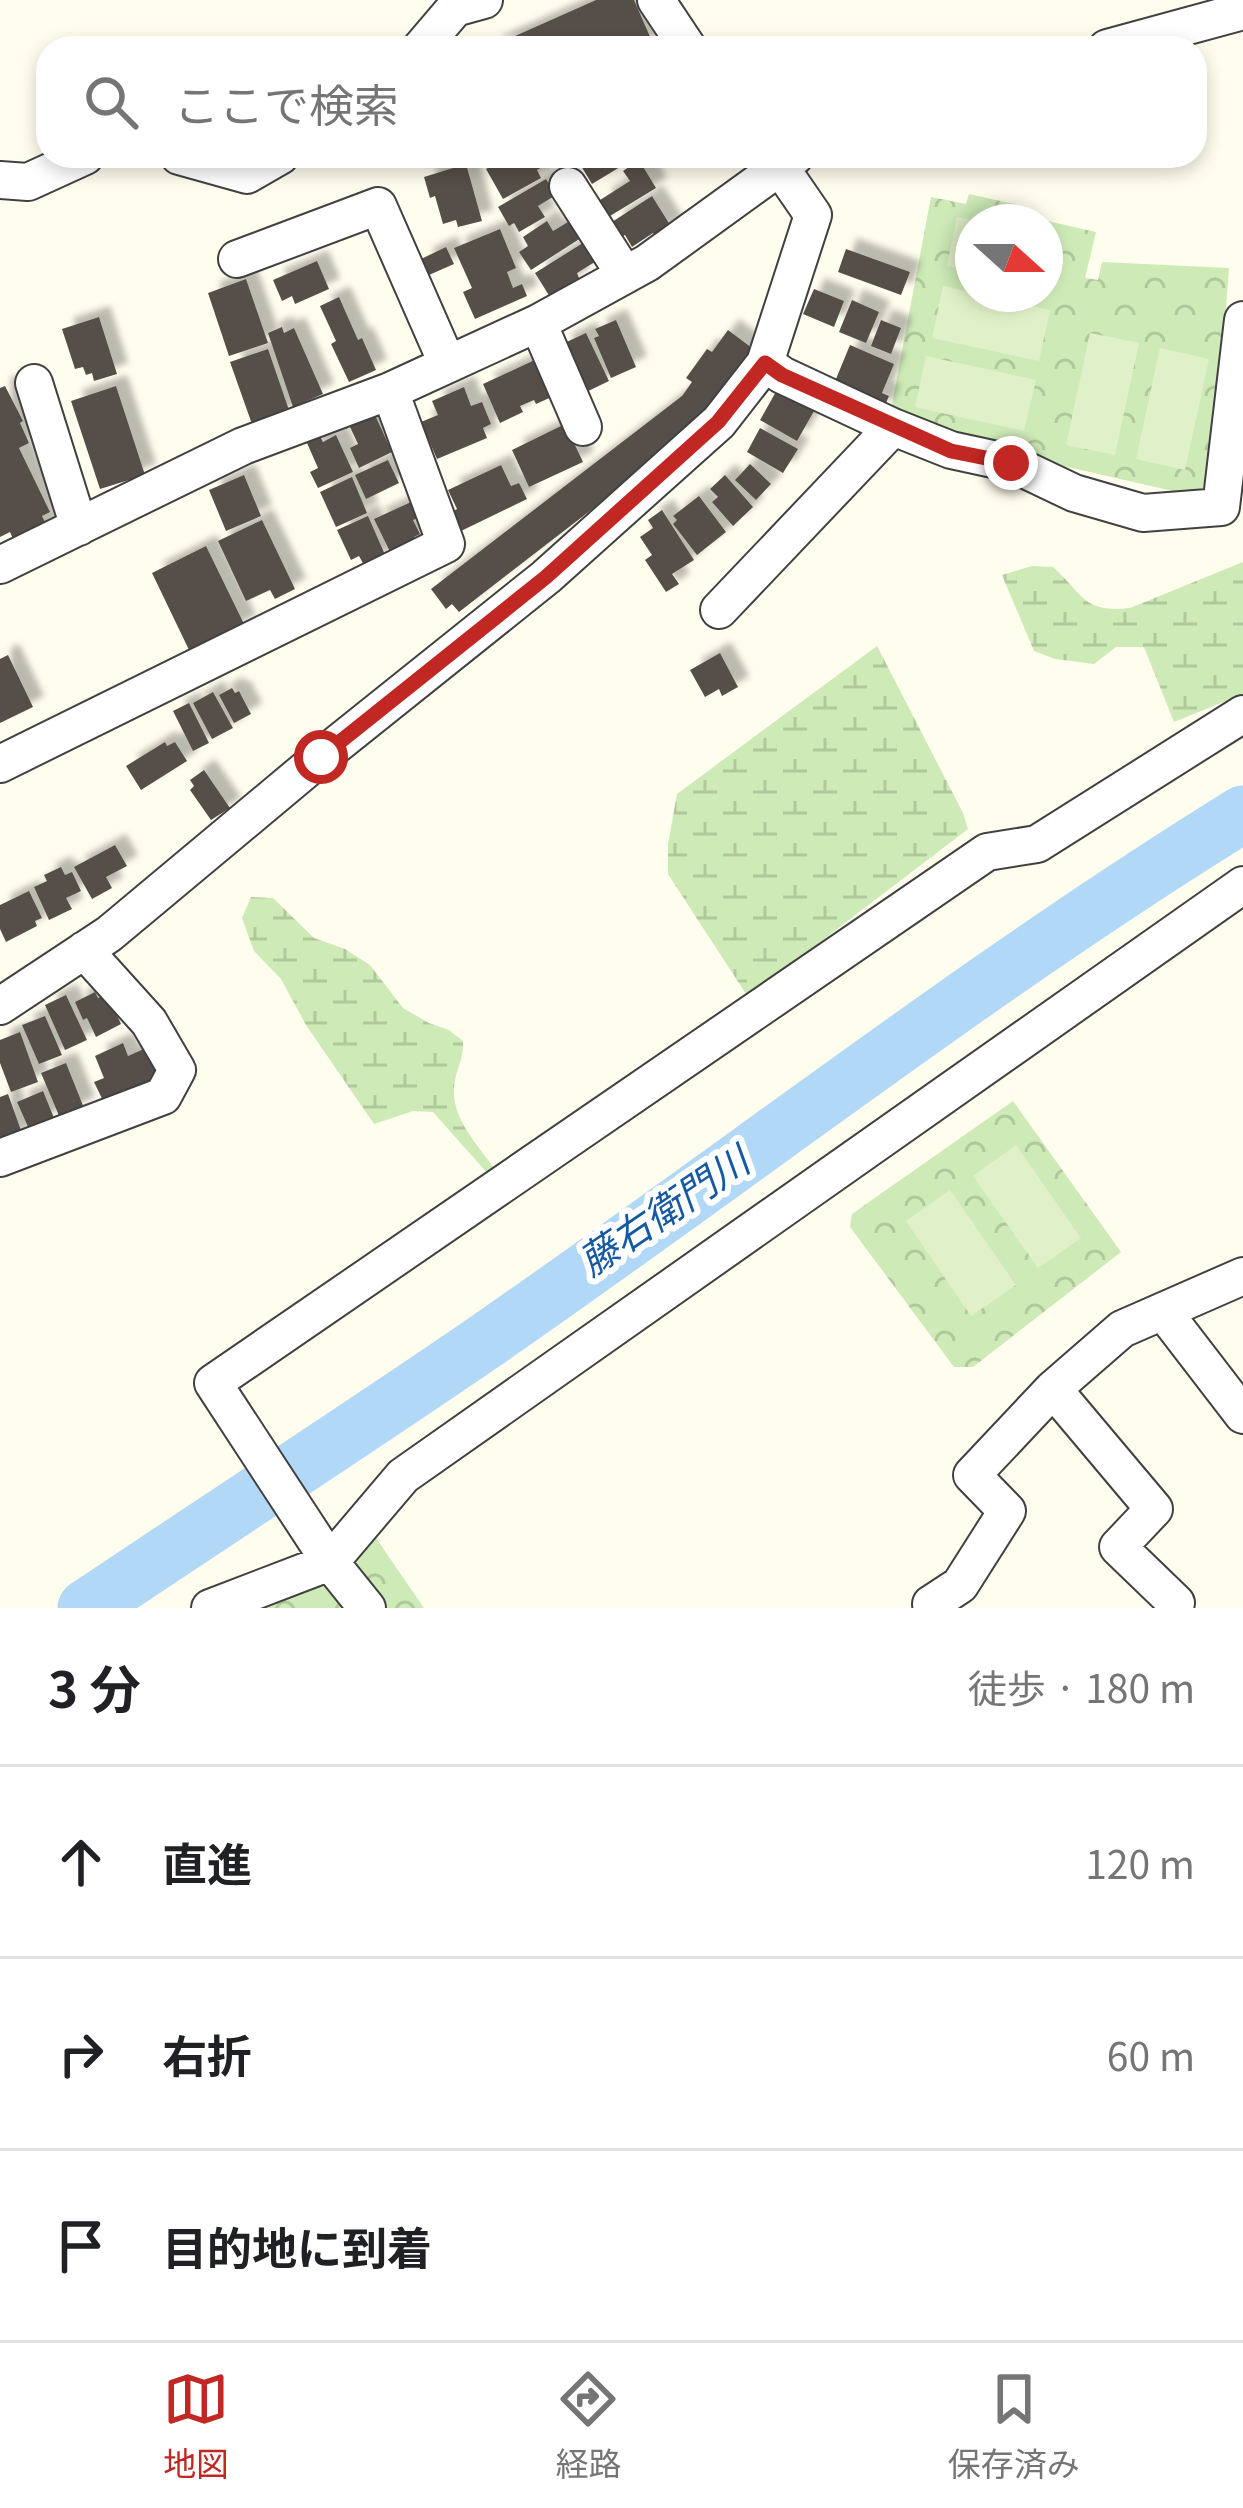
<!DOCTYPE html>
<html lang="ja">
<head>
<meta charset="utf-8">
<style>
	body { margin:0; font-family:Georgia,"Noto Sans JP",serif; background:#f6f6f6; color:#202124 }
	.compass { position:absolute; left:955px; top:204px; width:108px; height:108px; border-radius:50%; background:#fff; box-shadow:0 6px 18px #0003; rotate:111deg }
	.stop { position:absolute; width:36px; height:36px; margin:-27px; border:9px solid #c12823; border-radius:50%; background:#fff }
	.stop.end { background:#c12823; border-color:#fff; box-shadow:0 3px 12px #0008 }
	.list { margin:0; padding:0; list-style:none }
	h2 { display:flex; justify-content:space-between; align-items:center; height:156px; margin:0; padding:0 48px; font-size:51px }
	h2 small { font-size:39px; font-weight:400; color:#757577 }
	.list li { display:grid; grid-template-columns:78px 1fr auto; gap:36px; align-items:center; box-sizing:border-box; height:192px; padding:0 48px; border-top:3px solid #e0e0e0 }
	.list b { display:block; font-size:45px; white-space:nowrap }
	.list em { font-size:39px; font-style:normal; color:#757577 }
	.icon { flex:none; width:66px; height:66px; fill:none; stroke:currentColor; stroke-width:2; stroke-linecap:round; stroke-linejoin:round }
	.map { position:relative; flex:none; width:1243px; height:1608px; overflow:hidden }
	.search { position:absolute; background:#fff; box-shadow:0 6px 18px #0003; left:36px; right:36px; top:36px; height:132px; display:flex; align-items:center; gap:30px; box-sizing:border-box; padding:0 42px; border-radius:36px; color:#757577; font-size:45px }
	.sheet { height:732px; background:#fff }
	nav { display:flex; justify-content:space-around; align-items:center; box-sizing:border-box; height:168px; border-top:3px solid #e0e0e0; background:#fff; font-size:33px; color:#757577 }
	nav a { display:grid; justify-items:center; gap:6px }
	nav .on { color:#c12823 }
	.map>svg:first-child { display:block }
</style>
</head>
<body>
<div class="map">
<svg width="1243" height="1608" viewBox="0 0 1243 1608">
	<defs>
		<pattern id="wetland-marsh" width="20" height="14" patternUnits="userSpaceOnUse" patternTransform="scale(3)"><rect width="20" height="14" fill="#ceeab7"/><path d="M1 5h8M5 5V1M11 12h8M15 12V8" fill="none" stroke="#b0c89c"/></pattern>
		<pattern id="park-crowns" width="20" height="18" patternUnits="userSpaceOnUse" patternTransform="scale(3)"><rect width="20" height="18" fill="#ceeab7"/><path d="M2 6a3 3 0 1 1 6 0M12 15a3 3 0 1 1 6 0" fill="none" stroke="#b0c89c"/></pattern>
		<filter id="shadow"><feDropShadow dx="11" dy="-11" stdDeviation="3" flood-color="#0004"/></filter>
	</defs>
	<rect width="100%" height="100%" fill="#fffdee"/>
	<!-- wetland -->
	<path fill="url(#wetland-marsh)" d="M1243 562V694L1174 722 1144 647H1116L1094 664 1055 659 1034 651 1002 575 1032 566 1053 567C1084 595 1083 613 1130 608Z
		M877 646 963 813 968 829 748 997 668 874V844L677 794Z
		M251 897 273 898 314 938 345 949 370 965 403 1008 429 1023 449 1030 463 1041C464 1056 458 1066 455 1080 448 1115 475 1141 494 1168L489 1175 433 1112 413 1111 374 1124 306 1025 281 979 254 951 242 918Z"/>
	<!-- park -->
	<path fill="url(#park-crowns)" fill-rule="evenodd" d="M969 194 1027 207 1026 216 1096 232 1085 278 1098 280 1102 262 1229 268 1212 500 1059 465 890 415 931 197 966 204ZM973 222H1045V294H973Z
		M1013 1101 1121 1252 973 1367H954L850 1227 852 1214Z
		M376 1538 424 1608H244L308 1586Z"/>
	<!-- pitch -->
	<path fill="#e0f1c9" d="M957 217 979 222H973V271L947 266Z
		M943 286 1050 310 1039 361 932 338Z
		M1090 333 1139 343 1115 455 1066 445Z
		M1160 348 1209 359 1185 470 1136 459Z
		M926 356 1036 380 1024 431 915 407Z
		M1016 1145 1081 1238 1038 1268 973 1176Z
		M950 1190 1016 1285 971 1316 906 1221Z"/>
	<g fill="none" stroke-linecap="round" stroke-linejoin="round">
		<!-- river -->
		<path stroke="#b2d8f7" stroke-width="57" d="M86 1608C217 1520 350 1434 480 1345 735 1169 979 977 1243 814"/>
	</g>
	<!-- building -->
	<path fill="#57504a" filter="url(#shadow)" d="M596 0H634L655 48H488Z
		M520 156H535L542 167 537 170 541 178 503 199 486 169 503 159 506 164Z
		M575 156 600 157 638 156 592 184Z
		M639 160 656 188 610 216 600 200 630 181 623 171Z
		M466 164 482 221 458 227 456 220 443 224 435 196 430 198 424 177Z
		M546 179 556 195 538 206 545 217 519 232 514 223 509 226 498 207Z
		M652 196 672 228 656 238 653 233 632 247 625 235 621 237 612 222Z
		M573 219 584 236 531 270 519 252 528 246 523 237 547 221 553 231Z
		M500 229 516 268 507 272 513 288 522 284 527 296 475 319 463 292 472 288 454 248Z
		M586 241 598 260 577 273 579 278 550 297 535 273Z
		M446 247 454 264 429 275 421 259Z
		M846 249 910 272 901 295 838 272Z
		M317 261 329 289 295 304 292 296 282 301 273 280Z
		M246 279 268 343 229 356 208 293Z
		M814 289 844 301 834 327 803 314Z
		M339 297 358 340 362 338 376 370 349 382 331 344 336 341 320 306Z
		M852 300 879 312 866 343 839 332Z
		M99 317 117 374 94 381 92 373 86 375 83 367 75 369 62 329Z
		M616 320 636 367 611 378 594 338 599 336 595 329Z
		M881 320 901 328 891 354 871 346Z
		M282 327 284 333 294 328 323 394 293 407 268 333Z
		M728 330 756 351 705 422 459 612 452 604 446 609 431 589 682 396 692 382 686 378 707 349 712 352Z
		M586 333 609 381 582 394 560 345Z
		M850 345 894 364 882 393 889 396 882 412 831 391Z
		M268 349 290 413 253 427 230 362Z
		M539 358 556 395 536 404 534 400 520 406 523 412 500 423 483 384Z
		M5 386 23 421 20 423 29 443 19 448 50 512 42 516 49 530 16 546 10 532 0 537V388Z
		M116 386 145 475 100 489 71 401Z
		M464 387 471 406 482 402 491 424 483 428 487 438 437 459 421 422 438 415 432 401Z
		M777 390 814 411 797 441 760 420Z
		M375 415 392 452 359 468 350 448 358 444 350 427Z
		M565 424 583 462 529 487 512 450Z
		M760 428 798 449 783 473 747 452Z
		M336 435 353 472 318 488 310 472 318 468 307 443 320 436 323 442Z
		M388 460 399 483 366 499 355 475Z
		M750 464 771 484 756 500 735 480Z
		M501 465 511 486 519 483 527 499 461 531 452 512 457 509 448 490Z
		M244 475 261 516 226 531 209 490Z
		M725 475 753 507 733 526 712 502 718 497 710 489Z
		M352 477 367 513 336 527 320 492Z
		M699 496 726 532 697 555 673 524 677 520 673 516Z
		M411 502 418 518 413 520 420 534 414 537 417 544 392 556 374 519Z
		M662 510 694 560 672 574 679 584 666 592 645 560 652 555 640 537 653 528 648 520Z
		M368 516 386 557 365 567 359 556 351 560 337 530Z
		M262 520 295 589 275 599 270 590 246 601 218 541Z
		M206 546 245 626 190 652 152 573Z
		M720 653 738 687 722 696 719 689 705 697 690 670Z
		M8 655 33 707 0 723V659Z
		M232 688 235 693 239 691 251 714 234 723 219 695Z
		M213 692 233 728 212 739 193 703Z
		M189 703 209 743 193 751 173 711Z
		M165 742 167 746 175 742 187 761 141 790 126 766Z
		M204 770 230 808 211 820 190 790 194 786 190 780Z
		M115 845 127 866 106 877 112 888 92 899 74 867Z
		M61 867 65 875 72 872 81 891 66 898 72 909 49 920 34 887 47 881 44 875Z
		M29 891 42 918 35 921 37 926 6 942 0 929V905Z
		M95 992 98 998 107 994 121 1024 96 1037 87 1018 83 1020 75 1002Z
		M66 995 87 1040 65 1050 45 1005Z
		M45 1016 62 1055 39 1064 22 1025Z
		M20 1032 38 1082 11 1092 0 1063V1040Z
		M123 1043 128 1056 146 1048 161 1082 106 1107 94 1082 104 1078 95 1056Z
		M66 1063 84 1108 60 1118 41 1073Z
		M43 1091 54 1118 29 1129 17 1102Z
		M8 1094 23 1136 0 1144V1097Z"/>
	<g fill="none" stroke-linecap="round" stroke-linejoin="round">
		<!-- minor casing -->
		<g stroke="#414141" stroke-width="40">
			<path id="minor" d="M656 0 688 48
				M421 48 455 8 484 0
				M1107 48 1243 11
				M179 156 247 175 280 156
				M0 180 28 182 85 156
				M568 186 625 275
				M237 259 378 206 447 363
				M538 323 583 427
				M765 363 782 375 893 427 951 450 1011 463 1074 493 1143 513 1221 507 1243 320
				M34 383 79 527
				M0 565 243 446 390 391 538 323 647 263 795 156
				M719 610 893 427
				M0 764 446 544 390 391
				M0 1006 109 934 321 757 546 577 719 422 765 363 813 215 780 167
				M0 1158 163 1096 177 1070 149 1022 84 950
				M1163 1311 1243 1415
				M1053 1389 1154 1509 1118 1547 1176 1603 1174 1608
				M210 1608 330 1562 403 1476 1243 885
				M367 1608 330 1562 213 1383 987 852 1037 844 1243 714
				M935 1608 931 1604 960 1585 1007 1511 972 1475 1053 1389 1122 1329 1243 1276"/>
		</g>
		<!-- minor -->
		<use href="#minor" stroke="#fff" stroke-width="36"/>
	</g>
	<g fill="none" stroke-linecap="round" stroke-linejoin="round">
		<!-- route -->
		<path stroke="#c12823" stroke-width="15" d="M321 757 546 577 718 422 765 363 782 375 951 451 1011 463"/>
	</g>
	<g text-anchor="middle" stroke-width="12" stroke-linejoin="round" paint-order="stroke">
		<!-- water labels -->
		<g font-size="39" font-style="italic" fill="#1459a2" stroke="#fff">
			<text transform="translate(664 1211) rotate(-34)" y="14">藤右衛門川</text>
		</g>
	</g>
</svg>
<svg class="compass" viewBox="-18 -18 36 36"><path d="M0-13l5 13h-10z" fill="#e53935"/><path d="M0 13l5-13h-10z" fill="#757577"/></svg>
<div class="stop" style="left:321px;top:757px"></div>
<div class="stop end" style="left:1011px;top:463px"></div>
<div class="search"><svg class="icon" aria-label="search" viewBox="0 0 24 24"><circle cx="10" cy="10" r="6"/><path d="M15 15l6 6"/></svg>ここで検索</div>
</div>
<section class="sheet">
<h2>3 分<small>徒歩 · 180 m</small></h2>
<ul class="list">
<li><svg class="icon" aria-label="ahead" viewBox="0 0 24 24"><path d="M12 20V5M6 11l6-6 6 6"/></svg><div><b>直進</b></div><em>120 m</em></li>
<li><svg class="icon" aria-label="right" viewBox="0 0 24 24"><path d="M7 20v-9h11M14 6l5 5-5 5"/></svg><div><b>右折</b></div><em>60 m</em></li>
<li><svg class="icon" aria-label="arrive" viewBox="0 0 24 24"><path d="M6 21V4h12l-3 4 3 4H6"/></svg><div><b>目的地に到着</b></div></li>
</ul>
</section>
<nav>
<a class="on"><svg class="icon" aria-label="map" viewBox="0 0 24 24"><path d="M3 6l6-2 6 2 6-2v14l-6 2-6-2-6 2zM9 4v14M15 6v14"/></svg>地図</a>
<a><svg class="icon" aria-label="directions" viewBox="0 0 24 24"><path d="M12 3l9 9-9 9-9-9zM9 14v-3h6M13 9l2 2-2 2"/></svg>経路</a>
<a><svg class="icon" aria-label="saved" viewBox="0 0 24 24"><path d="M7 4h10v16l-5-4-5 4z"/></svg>保存済み</a>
</nav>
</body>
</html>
